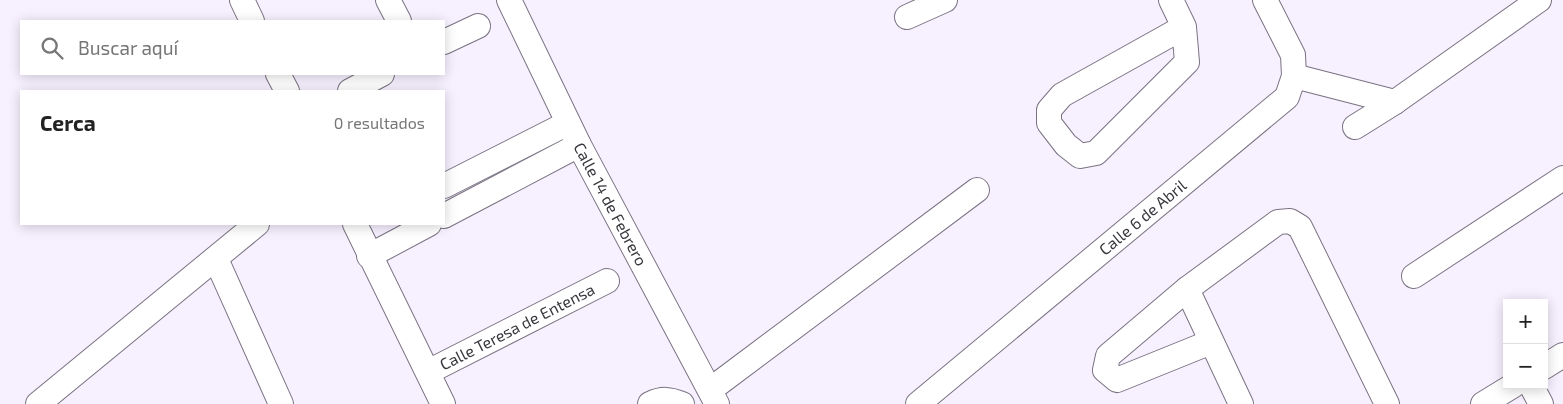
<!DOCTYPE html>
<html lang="es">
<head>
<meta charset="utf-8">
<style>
	body { margin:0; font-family:"Exo 2",sans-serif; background:#f6f6f6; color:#222 }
	.controls { position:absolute; right:15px; bottom:15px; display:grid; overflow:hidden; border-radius:0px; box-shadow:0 2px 12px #0003 }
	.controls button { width:45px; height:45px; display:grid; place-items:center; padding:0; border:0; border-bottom:1px solid #e0e0e0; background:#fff; color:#222; font:25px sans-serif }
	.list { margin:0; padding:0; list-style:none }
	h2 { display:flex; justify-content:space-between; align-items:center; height:65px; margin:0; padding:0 20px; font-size:21px }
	h2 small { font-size:16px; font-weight:400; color:#767676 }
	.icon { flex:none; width:28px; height:28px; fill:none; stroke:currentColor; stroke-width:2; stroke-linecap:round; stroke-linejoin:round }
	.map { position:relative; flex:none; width:1563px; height:404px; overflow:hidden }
	.search { position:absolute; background:#fff; box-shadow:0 2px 12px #0003; left:20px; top:20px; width:425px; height:55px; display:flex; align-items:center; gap:12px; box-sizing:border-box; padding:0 18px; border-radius:0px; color:#767676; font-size:19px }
	.panel { position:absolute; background:#fff; box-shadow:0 2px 12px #0003; left:20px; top:90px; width:425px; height:135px; border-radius:0px }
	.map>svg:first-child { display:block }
</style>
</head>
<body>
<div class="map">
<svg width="1563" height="404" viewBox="0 0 1563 404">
	<rect width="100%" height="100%" fill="#f7f0ff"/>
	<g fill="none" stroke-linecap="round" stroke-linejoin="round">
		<!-- minor casing -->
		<g stroke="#7a7282" stroke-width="26">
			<g id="minor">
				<path d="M242 0 252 21"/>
				<path d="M388 0 399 21"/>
				<path id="s1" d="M509 0 579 145 717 404"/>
				<path d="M1171 0 1184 27 1187 62 1096 153 1080 156 1066 145 1049 123V110L1062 95 1184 27"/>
				<path d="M907 17 945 0"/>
				<path d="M444 42 478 26"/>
				<path d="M278 74 287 91"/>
				<path d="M1294 76 1395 102"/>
				<path d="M350 91 382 74"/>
				<path d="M1355 127 1395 102 1539 0"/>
				<path d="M444 186 568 123"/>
				<path d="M444 216 579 145"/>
				<path d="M355 224 443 404"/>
				<path d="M369 256 429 224"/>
				<path d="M216 259 281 404"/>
				<path d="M1414 276 1563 178"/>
				<path d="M1187 289 1241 404"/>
				<path d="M1211 342 1117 380 1105 370 1108 356 1187 289 1278 222 1290 221 1300 227 1387 404"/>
				<path d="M1544 367 1563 355"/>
				<path id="s2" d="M428 372 607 281"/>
				<path d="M1531 385 1541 404"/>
				<path d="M710 390 977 190"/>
				<path d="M38 404 257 224"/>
				<path d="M650 404C662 398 670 399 682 404"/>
				<path id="s3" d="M918 404 1287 97 1294 76 1293 55 1265 0"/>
				<path d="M1483 404 1514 385"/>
			</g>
		</g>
		<!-- minor -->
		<use href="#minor" stroke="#fff" stroke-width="24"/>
	</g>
	<g text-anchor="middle" stroke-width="4" stroke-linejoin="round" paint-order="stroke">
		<!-- street labels -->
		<g font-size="16" fill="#39363d" stroke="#fff">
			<text dy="6" stroke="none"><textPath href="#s1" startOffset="228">Calle 14 de Febrero</textPath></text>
			<text dy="6" stroke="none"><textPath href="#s3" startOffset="292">Calle 6 de Abril</textPath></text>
			<text dy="6" stroke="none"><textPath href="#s2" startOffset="100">Calle Teresa de Entensa</textPath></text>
		</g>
	</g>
</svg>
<div class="controls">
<button>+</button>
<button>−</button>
</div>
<div class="search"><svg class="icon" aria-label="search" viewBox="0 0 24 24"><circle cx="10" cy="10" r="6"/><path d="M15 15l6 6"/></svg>Buscar aquí</div>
<section class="panel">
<h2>Cerca<small>0 resultados</small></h2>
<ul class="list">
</ul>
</section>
</div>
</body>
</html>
